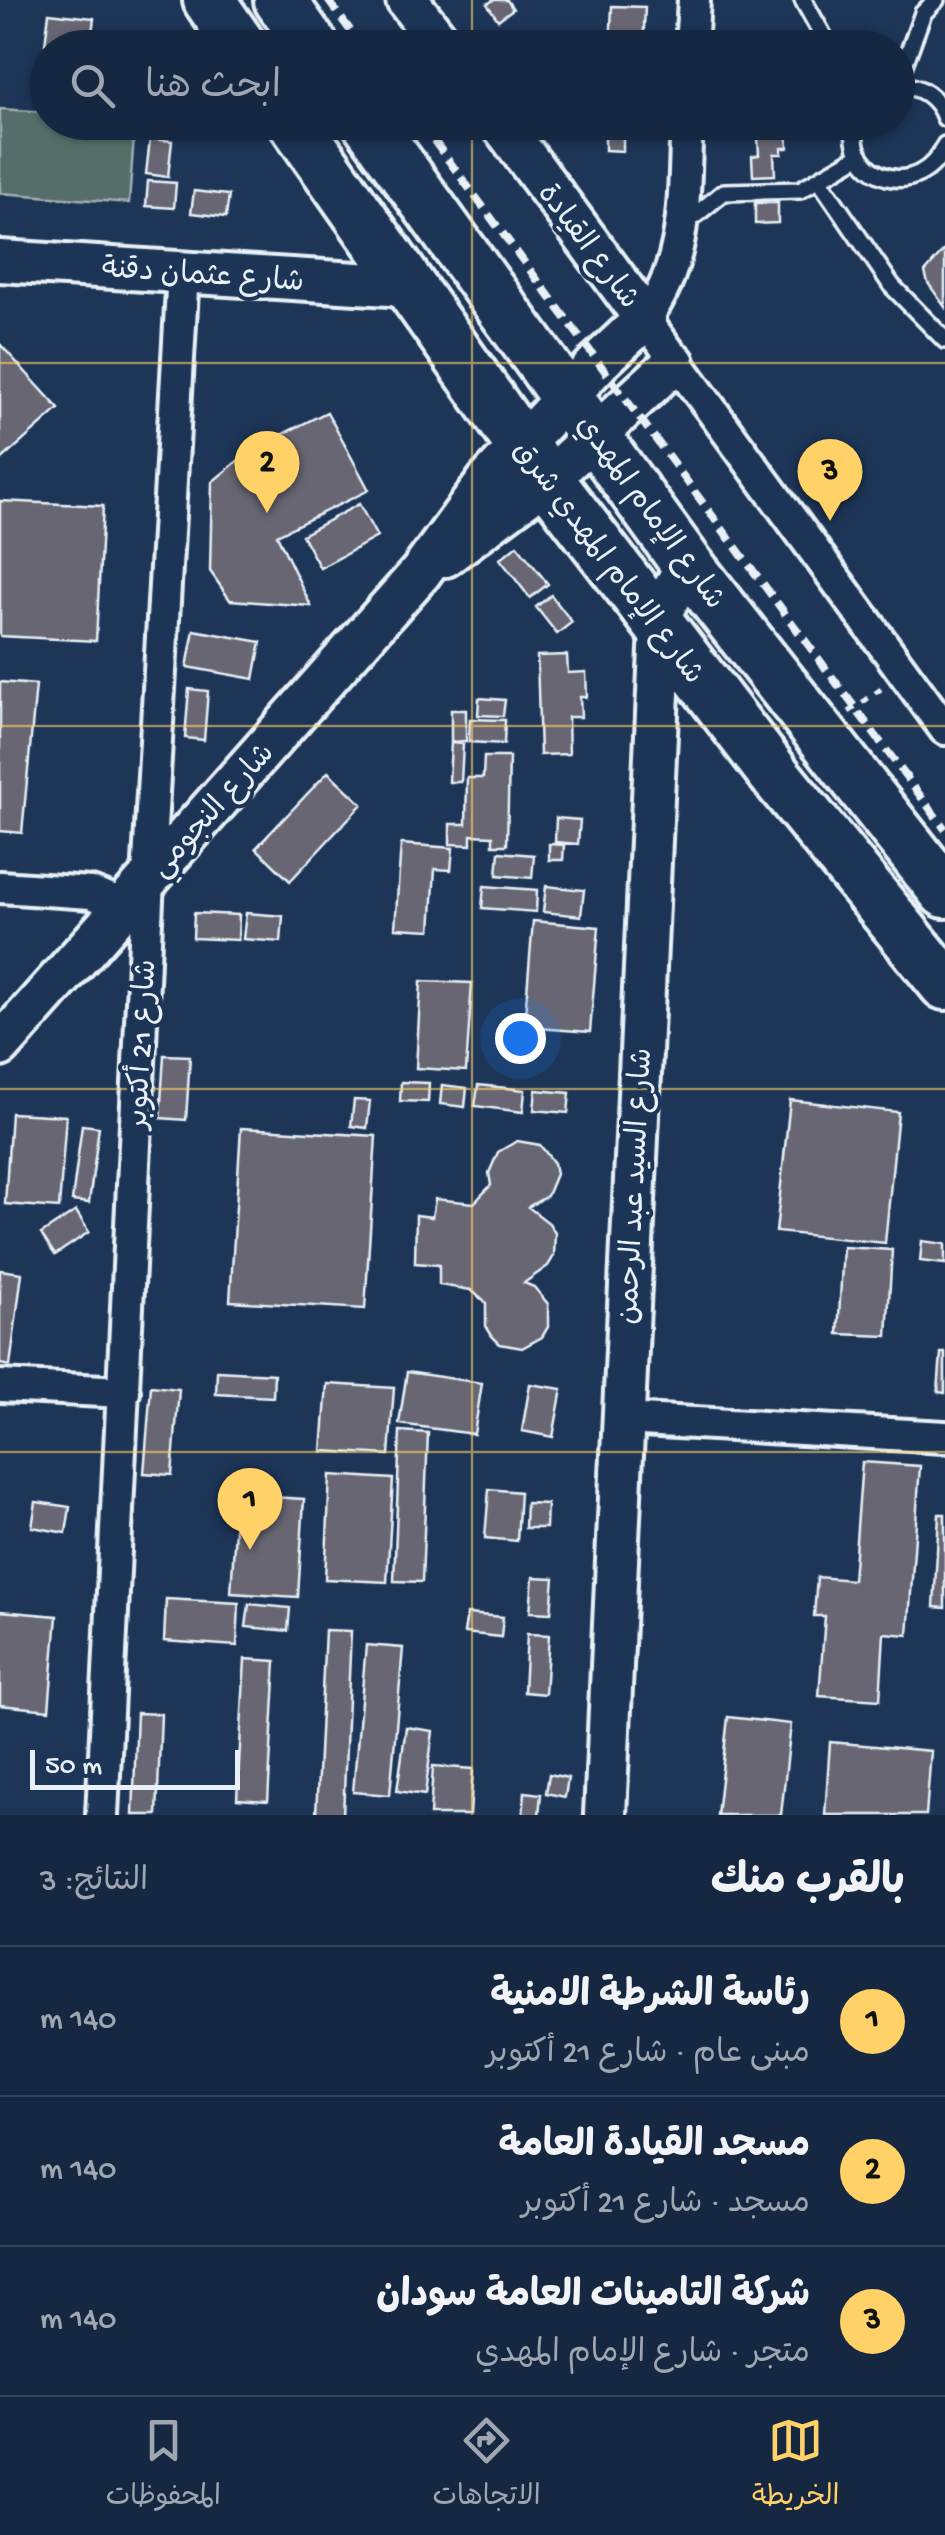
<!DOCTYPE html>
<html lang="ar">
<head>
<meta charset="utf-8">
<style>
	body { margin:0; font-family:"Gochi Hand","Playpen Sans Arabic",sans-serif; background:#1f3048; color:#f1f3f6; direction:rtl }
	.scale { position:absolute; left:30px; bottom:25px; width:210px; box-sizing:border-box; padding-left:10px; border:5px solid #e8f1f8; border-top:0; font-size:28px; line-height:35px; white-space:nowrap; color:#e8f1f8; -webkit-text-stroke:8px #1d3557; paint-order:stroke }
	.you { position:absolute; left:520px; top:1038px; width:35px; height:35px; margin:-25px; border:8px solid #fff; border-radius:50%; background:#1a73e8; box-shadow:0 0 0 15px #1a73e833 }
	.badge { display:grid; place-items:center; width:65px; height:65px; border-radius:50%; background:#ffd166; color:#111; font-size:32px; font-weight:700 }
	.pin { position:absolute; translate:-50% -82px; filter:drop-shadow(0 2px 5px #0008) }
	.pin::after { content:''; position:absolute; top:52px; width:35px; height:30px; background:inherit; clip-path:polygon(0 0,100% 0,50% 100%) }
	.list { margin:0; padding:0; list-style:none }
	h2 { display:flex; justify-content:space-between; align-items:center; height:130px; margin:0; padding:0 40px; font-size:42px }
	h2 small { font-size:32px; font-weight:400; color:#9ea6b1 }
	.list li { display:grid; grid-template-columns:65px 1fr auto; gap:30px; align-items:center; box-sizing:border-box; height:150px; padding:0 40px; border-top:2px solid #35445a }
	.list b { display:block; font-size:38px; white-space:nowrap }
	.list p { margin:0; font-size:32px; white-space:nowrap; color:#9ea6b1 }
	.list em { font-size:32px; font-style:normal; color:#9ea6b1 }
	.icon { flex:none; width:55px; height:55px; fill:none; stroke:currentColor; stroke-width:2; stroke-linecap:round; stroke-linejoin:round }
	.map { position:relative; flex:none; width:945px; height:1815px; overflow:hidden; direction:ltr }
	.search { position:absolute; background:#162841; box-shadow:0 2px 8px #0004; left:30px; right:30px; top:30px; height:110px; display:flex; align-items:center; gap:25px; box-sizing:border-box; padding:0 35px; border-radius:55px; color:#9ea6b1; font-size:38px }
	.sheet { height:580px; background:#162841 }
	nav { display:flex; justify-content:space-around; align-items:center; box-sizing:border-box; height:140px; border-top:2px solid #35445a; background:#162841; font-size:28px; color:#9ea6b1 }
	nav a { display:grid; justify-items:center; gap:5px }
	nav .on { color:#ffd166 }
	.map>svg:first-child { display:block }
</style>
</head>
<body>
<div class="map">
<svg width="945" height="1815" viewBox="0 0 945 1815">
	<rect width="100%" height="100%" fill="#1d3557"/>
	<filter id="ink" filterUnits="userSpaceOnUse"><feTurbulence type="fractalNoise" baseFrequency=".01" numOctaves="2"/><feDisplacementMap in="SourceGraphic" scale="20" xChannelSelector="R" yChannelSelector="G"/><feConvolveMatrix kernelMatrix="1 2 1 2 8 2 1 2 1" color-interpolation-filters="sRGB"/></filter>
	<g filter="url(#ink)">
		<!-- green -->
		<path fill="#576e6a" stroke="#a0b0b1" stroke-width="2.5" d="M0 109 47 112 48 122 135 123 129 203 0 193Z"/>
		<!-- building -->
		<path fill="#686672" stroke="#e8f1f8" stroke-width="2.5" d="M494 0H507L513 9 498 20 487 4Z
			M612 6 645 7 643 48H610Z
			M49 13 94 18 90 48 45 44Z
			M600 122H742V136L600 131Z
			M757 122H787L788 148H782V154H774L775 175 753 176 752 156 759 155Z
			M605 133 623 134V151L605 150Z
			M150 139 172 141 168 177 146 174Z
			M148 181 176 183 174 208 146 206Z
			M194 191 229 195 226 217 191 213Z
			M755 203H778V223L755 224Z
			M945 249V307L928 283 925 272Z
			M0 344 59 409 0 461Z
			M327 412 369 490 277 535 311 606 230 600 210 571 212 482 251 450Z
			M0 501 103 506 96 641 0 636Z
			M359 504 377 537 320 568 302 535Z
			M517 545 548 584 530 598 500 559Z
			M551 595 572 622 557 634 536 607Z
			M194 630 261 642 254 679 187 667Z
			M567 655 568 673 586 672 587 697H580L581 717H568L569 754 540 755 537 656Z
			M0 682 36 685 22 833 0 831Z
			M189 689 208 691 204 740 185 738Z
			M479 698 505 700 503 716 478 715Z
			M451 710H466V741L451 742Z
			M470 719 505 720 504 744 469 742Z
			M451 743 463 744 461 782H449Z
			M484 757H509L507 845H493V836L471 835V845L450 844V824H466L467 778H483Z
			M328 772 362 804 290 881 256 848Z
			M556 818 580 820 578 844 555 842Z
			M401 844 453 848 451 870 435 869 431 930 395 928Z
			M549 844 564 845 563 860H549Z
			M499 852 534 855 532 878 497 875Z
			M484 886 537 890 536 912 482 908Z
			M546 886 584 890 581 916 543 912Z
			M194 913 239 915 238 940 193 938Z
			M246 913 283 916 281 942 243 939Z
			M533 921 599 927 590 1032 524 1027Z
			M421 981 472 983 466 1071 416 1068Z
			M164 1055 190 1056 186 1120 160 1118Z
			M401 1082 429 1083 428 1102 400 1101Z
			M442 1085 467 1088 465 1107 440 1104Z
			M478 1085 525 1090 523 1112 475 1106Z
			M536 1090 570 1093 568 1113 534 1110Z
			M354 1100 370 1101 367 1128 351 1126Z
			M790 1100 898 1112 885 1243 776 1232Z
			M11 1113 66 1116 59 1208 5 1204Z
			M82 1125 99 1127 89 1203 72 1201Z
			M241 1128 376 1136 365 1309 230 1301Z
			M517 1141 540 1145 554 1163 556 1174 547 1196 528 1207 549 1223 555 1233 554 1256 548 1266 524 1283 534 1287 548 1304V1327L542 1337 522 1348 500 1344 492 1336 486 1326V1303L471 1290 439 1285V1265L415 1263 416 1215 432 1217 435 1199 474 1203 491 1185 489 1173 498 1152Z
			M76 1211 89 1232 55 1255 41 1234Z
			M922 1241 945 1244V1264L920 1261Z
			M843 1247 892 1250 887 1336 838 1334Z
			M0 1270 22 1273 10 1366 0 1364Z
			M941 1353H945V1393L938 1392Z
			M217 1371 274 1374 273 1397 216 1394Z
			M407 1372 482 1383 474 1434 399 1424Z
			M327 1384 394 1388 389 1455 322 1451Z
			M530 1384 562 1389 553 1437 522 1431Z
			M151 1386 179 1389 172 1475 144 1473Z
			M400 1431 428 1433 422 1582 394 1581Z
			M862 1462 920 1466 908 1635 884 1633 880 1700 819 1696 825 1616H814L817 1577 853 1580Z
			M330 1475 393 1479 387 1582 325 1579Z
			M489 1489 520 1492 517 1541 485 1538Z
			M237 1495 304 1499 298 1597 231 1593Z
			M36 1502 70 1507 66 1533 32 1527Z
			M526 1503 547 1504 546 1528H525Z
			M939 1514H945V1608L934 1607Z
			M533 1577 554 1578 551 1613 530 1612Z
			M166 1599 239 1603 237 1646 164 1641Z
			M249 1604 290 1608 288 1631 246 1627Z
			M0 1611 57 1616 49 1710 0 1705Z
			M467 1614 503 1617 501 1637 464 1633Z
			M325 1630 351 1631 343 1815H316Z
			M527 1634 549 1635 545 1694 524 1692Z
			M366 1645 403 1648 390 1795 353 1792Z
			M245 1659 276 1661 268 1801 237 1799Z
			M137 1713 161 1714 157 1815H133Z
			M728 1717 791 1724 781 1815H717Z
			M406 1727 433 1731 425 1795 397 1791Z
			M830 1742 931 1751 926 1815H825Z
			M433 1766 473 1769 470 1815H430Z
			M549 1774 568 1778 565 1797 546 1793Z
			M525 1792 541 1794 539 1815H523Z"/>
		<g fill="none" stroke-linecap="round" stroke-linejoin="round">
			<!-- service casing -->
			<g stroke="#e8f1f8" stroke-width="22">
				<path id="service" d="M803 0 830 48
					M898 81 923 13 936 0
					M898 85C921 86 937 96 945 118
					M855 122C846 182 921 201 945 145
					M820 181 892 286 945 340
					M682 226 724 192 800 190 860 155"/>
			</g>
			<!-- minor casing -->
			<g stroke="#e8f1f8" stroke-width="38">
				<path id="minor" d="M691 48 694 0
					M687 122C683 192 689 261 645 319L945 729
					M0 887 91 893 125 906
					M0 1386 124 1392
					M623 1419 945 1437
					M102 1815 148 880 183 272"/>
			</g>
			<!-- tertiary casing -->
			<g stroke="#e8f1f8" stroke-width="48">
				<path id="tertiary" d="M407 0 444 48
					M0 261 406 286
					M445 556 547 480 674 363
					M0 1046 421 572 487 482 599 362 645 319 500 122
					M605 1815 661 629 663 609 687 564"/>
			</g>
			<!-- primary casing -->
			<g stroke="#e8f1f8" stroke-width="58">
				<path id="primary" d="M209 0 242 48
					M280 0 314 48
					M294 122 522 446 774 774 945 984
					M368 122 687 564 945 892"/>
			</g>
			<!-- path -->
			<path stroke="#e8f1f8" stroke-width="5" stroke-dasharray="8 8" stroke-linecap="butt" d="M849 712 881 689"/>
			<!-- service -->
			<use href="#service" stroke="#1d3557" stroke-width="15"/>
			<!-- minor -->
			<use href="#minor" stroke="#1d3557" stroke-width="30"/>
			<!-- tertiary -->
			<use href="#tertiary" stroke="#1d3557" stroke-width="40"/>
			<!-- primary -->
			<use href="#primary" stroke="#1d3557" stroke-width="50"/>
			<!-- rail -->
			<path stroke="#e8f1f8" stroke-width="8" stroke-dasharray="15 8" stroke-linecap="butt" d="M328 0 363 48
				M420 122 945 829"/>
		</g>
	</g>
	<!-- grid -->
	<path fill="none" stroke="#ffd166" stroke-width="2.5" stroke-opacity="0.55" d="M472 0V48M472 122V1815M0 363H945M0 726H945M0 1089H945M0 1452H945"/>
	<g text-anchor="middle" stroke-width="8" stroke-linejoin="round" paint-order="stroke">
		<!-- street labels -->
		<g font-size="30" fill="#e8f1f8" stroke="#1d3557">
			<text transform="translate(590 245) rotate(53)" y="10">شارع القيادة</text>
			<text transform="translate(203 273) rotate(4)" y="10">شارع عثمان دقنة</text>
			<text transform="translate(652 511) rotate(54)" y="10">شارع الإمام المهدي</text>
			<text transform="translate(610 561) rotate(53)" y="10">شارع الإمام المهدي شرق</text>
			<text transform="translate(211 809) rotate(-48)" y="10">شارع النجومي</text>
			<text transform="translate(140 1044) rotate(-87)" y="10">شارع 21 أكتوبر</text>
			<text transform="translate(633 1186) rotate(-87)" y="10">شارع السيد عبد الرحمن</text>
		</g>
	</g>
</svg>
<div class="scale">50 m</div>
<div class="you"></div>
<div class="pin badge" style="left:250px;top:1550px">1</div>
<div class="pin badge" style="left:267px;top:513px">2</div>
<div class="pin badge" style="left:830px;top:521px">3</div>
<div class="search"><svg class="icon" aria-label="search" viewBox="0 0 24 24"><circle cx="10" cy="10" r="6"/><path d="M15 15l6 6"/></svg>ابحث هنا</div>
</div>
<section class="sheet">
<h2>بالقرب منك<small>النتائج: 3</small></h2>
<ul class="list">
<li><span class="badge">1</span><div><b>رئاسة الشرطة الامنية</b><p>مبنى عام · شارع 21 أكتوبر</p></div><em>140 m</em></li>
<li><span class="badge">2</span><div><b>مسجد القيادة العامة</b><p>مسجد · شارع 21 أكتوبر</p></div><em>140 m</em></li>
<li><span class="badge">3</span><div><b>شركة التامينات العامة سودان</b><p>متجر · شارع الإمام المهدي</p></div><em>140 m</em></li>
</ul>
</section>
<nav>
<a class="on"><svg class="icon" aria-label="map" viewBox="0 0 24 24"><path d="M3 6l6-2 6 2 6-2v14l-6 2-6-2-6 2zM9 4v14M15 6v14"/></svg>الخريطة</a>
<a><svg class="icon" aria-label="directions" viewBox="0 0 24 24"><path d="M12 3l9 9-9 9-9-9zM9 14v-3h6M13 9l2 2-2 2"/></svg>الاتجاهات</a>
<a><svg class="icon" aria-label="saved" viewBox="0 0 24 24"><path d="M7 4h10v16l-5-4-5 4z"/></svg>المحفوظات</a>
</nav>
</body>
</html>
